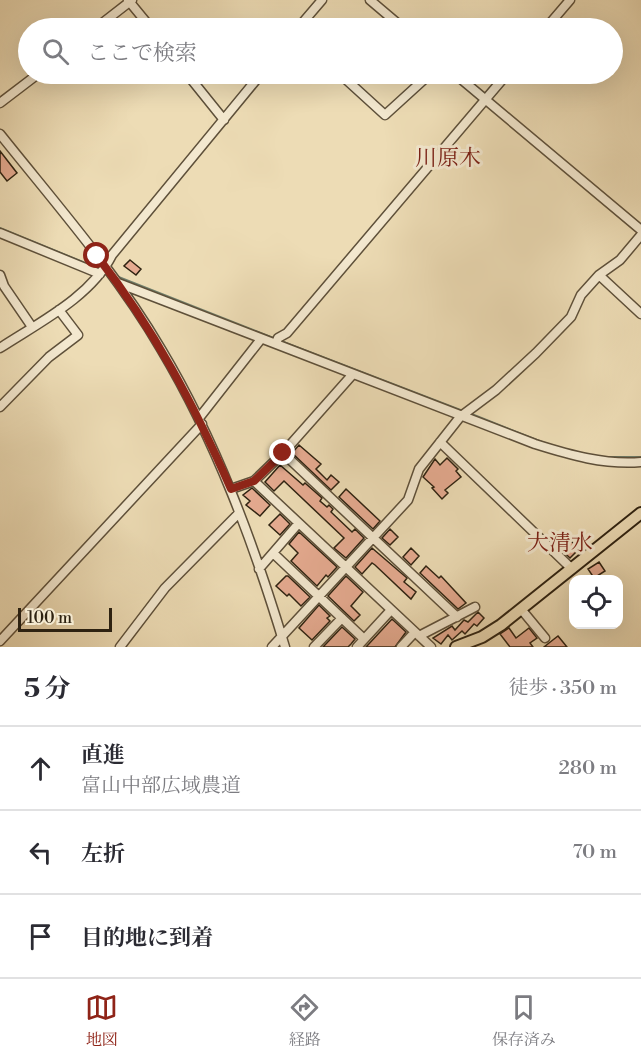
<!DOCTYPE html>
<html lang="ja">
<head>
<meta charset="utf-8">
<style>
	body { margin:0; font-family:"Libre Bodoni","Noto Serif JP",serif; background:#f2f2f3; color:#2b2b33 }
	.controls { position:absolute; right:18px; bottom:18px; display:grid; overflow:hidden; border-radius:12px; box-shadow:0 6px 24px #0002 }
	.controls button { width:54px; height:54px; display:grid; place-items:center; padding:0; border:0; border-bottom:2px solid #e1e1e2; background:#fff; color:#2b2b33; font:30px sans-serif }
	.scale { position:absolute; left:18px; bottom:15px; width:94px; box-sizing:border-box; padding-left:6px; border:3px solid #2e2211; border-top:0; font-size:16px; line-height:21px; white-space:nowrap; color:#2e2211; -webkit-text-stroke:4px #f3e8cf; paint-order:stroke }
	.stop { position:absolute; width:18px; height:18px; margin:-14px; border:4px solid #8f2418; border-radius:50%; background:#fff }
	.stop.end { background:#8f2418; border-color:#fff; box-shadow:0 2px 6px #0008 }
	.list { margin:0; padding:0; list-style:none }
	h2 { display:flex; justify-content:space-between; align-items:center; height:78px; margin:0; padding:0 24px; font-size:26px }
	h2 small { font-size:20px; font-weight:400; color:#7c7c81 }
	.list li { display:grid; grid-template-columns:39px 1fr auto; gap:18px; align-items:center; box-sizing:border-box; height:84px; padding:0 24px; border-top:2px solid #e1e1e2 }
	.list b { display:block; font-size:22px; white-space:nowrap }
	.list p { margin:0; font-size:20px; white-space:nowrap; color:#7c7c81 }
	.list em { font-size:20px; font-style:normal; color:#7c7c81 }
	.icon { flex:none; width:33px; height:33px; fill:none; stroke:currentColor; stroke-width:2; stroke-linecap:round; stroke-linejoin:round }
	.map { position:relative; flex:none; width:641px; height:647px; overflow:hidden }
	.search { position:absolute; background:#fff; box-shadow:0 6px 24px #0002; left:18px; right:18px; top:18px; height:66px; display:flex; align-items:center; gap:15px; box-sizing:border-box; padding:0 21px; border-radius:33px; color:#7c7c81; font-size:22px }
	.sheet { height:330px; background:#fff }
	nav { display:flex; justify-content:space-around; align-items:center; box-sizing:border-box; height:84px; border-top:2px solid #e1e1e2; background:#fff; font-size:16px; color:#7c7c81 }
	nav a { display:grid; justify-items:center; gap:3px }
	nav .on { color:#8f2418 }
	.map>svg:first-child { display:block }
</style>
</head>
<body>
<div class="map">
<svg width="641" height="647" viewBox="0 0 641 647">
	<rect width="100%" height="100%" fill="#eddcb5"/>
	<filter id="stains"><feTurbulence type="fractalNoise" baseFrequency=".00333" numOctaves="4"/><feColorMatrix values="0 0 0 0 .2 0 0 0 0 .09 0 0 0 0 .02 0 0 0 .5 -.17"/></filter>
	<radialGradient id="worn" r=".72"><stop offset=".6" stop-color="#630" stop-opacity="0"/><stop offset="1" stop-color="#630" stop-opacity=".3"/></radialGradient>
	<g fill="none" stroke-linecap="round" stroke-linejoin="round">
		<!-- stream -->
		<path stroke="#6f7e6b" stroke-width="2" d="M0 228 100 269
			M116 276 276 339
			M281 341 463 411
			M469 413 547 444
			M608 457H641"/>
	</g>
	<!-- building -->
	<path fill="#e6ab91" stroke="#2e2211" stroke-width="1.5" d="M0 151 17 173 7 181 0 172Z
		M130 260 141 269 136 275 124 266Z
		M299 445 321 464 316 469 327 480 331 475 339 482 331 490 292 453Z
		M447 458 458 469 456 471 461 477 445 490 448 493 442 499 432 488 434 487 423 477 435 459 440 465Z
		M280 465 303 485 305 483 322 498 320 501 327 507 329 505 333 509 331 512 352 532 355 529 364 538 346 558 334 548 344 538 284 481 274 491 265 482Z
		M252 488 270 505 260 516 246 505 250 501 243 495Z
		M346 489 380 521 373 529 339 497Z
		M280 514 290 524 280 535 269 525Z
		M390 529 398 537 390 545 382 538Z
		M561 531 579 549 570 558 551 540Z
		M299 532 337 567 328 577 326 575 317 586 291 561 298 553 289 544Z
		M372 548 407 578 404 582 416 592 411 599 375 565 372 563 362 574 355 567Z
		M411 548 419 556 411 565 403 557Z
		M599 562 605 571 594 578 588 569Z
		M426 566 439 578 441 576 466 603 458 609 420 573Z
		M286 576H288L310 597 301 606 289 594 287 596 276 586Z
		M346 576 363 592 351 606 360 615 354 621 328 596Z
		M319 605 330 616 327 618 330 621 312 640 299 628Z
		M478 612 484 618 477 626 474 624 465 634 462 631 452 640 448 635 441 644 433 638 452 626 455 630 464 620 468 622Z
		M392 619 406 632 395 647H366Z
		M342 627 355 639 351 644 348 647H323Z
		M509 628 516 638 529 628 537 638 530 643 533 647H510L500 634Z
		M558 636 567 647H544L549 643Z"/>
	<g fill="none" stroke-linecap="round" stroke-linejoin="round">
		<!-- minor casing -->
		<g stroke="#5e503a" stroke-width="11">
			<path id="minor" d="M128 0 151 28
				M370 0 403 28
				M96 28 132 0
				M298 28 322 0
				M546 28 570 0
				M187 74 224 120
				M340 74 385 115 430 74
				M455 74 641 230
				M0 103 38 74
				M0 134C55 203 116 272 161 349 216 441 254 544 285 647
				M0 233 100 274
				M0 275 4 286 32 327
				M599 275 641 314
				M118 283 535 444C570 455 604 465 641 462
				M276 344 278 338 287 333 507 74
				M0 348C38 323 91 297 112 255L261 74
				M0 407 49 357 78 335 59 310
				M199 418 261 339
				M440 442 572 569
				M283 453 353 374
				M254 481 283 453 457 617
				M231 489 254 481 431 647
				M273 553 364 639
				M259 569 298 524
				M521 609 545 638
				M419 636 475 607
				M0 641 202 424
				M120 647 165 588 239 513
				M272 647 408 500 419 469 460 417 496 390 536 353 571 317 581 295 599 275 620 260 641 235
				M314 647 342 618
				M357 647 391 610
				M401 647 415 632"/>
		</g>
		<!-- major casing -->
		<g stroke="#2e2211" stroke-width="14">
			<path id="major" d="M456 647 482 637 501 625 641 513"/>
		</g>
		<!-- minor -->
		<use href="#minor" stroke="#f3e8cf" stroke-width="8"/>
		<!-- major -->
		<use href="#major" stroke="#eddcb5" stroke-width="10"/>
	</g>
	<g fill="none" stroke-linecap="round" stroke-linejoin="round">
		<!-- route -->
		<path stroke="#8f2418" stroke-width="8" d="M97 256C154 329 194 405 231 489L254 481 283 453"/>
	</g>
	<g text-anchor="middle" stroke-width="6" stroke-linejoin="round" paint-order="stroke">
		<!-- neighbourhood labels -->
		<g font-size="22" fill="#7a1f14" stroke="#f3e8cf">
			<text x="448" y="165">川原木</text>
			<text x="560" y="550">大清水</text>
		</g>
	</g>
	<rect width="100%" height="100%" filter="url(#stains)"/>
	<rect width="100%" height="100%" fill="url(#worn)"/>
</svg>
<div class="controls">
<button><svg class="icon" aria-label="locate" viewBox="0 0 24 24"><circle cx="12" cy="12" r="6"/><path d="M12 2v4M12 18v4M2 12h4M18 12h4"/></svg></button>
</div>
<div class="scale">100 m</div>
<div class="stop" style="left:97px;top:256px"></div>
<div class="stop end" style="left:283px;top:453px"></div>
<div class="search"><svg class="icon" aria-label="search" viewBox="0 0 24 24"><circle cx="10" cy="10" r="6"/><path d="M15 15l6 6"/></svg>ここで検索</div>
</div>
<section class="sheet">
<h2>5 分<small>徒歩 · 350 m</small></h2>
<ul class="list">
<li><svg class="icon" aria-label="ahead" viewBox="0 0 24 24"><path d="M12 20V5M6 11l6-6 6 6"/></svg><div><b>直進</b><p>富山中部広域農道</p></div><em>280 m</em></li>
<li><svg class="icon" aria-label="left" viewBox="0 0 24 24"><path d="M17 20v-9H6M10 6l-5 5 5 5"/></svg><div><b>左折</b></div><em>70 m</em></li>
<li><svg class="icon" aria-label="arrive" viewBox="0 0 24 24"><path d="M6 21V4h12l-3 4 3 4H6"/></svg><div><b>目的地に到着</b></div></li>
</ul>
</section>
<nav>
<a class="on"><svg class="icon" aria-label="map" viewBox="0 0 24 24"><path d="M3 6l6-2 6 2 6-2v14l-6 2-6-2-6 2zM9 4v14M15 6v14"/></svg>地図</a>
<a><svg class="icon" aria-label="directions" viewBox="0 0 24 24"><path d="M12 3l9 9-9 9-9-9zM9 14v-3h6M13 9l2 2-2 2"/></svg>経路</a>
<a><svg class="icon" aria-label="saved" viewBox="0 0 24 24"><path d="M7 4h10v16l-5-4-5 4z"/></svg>保存済み</a>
</nav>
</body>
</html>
